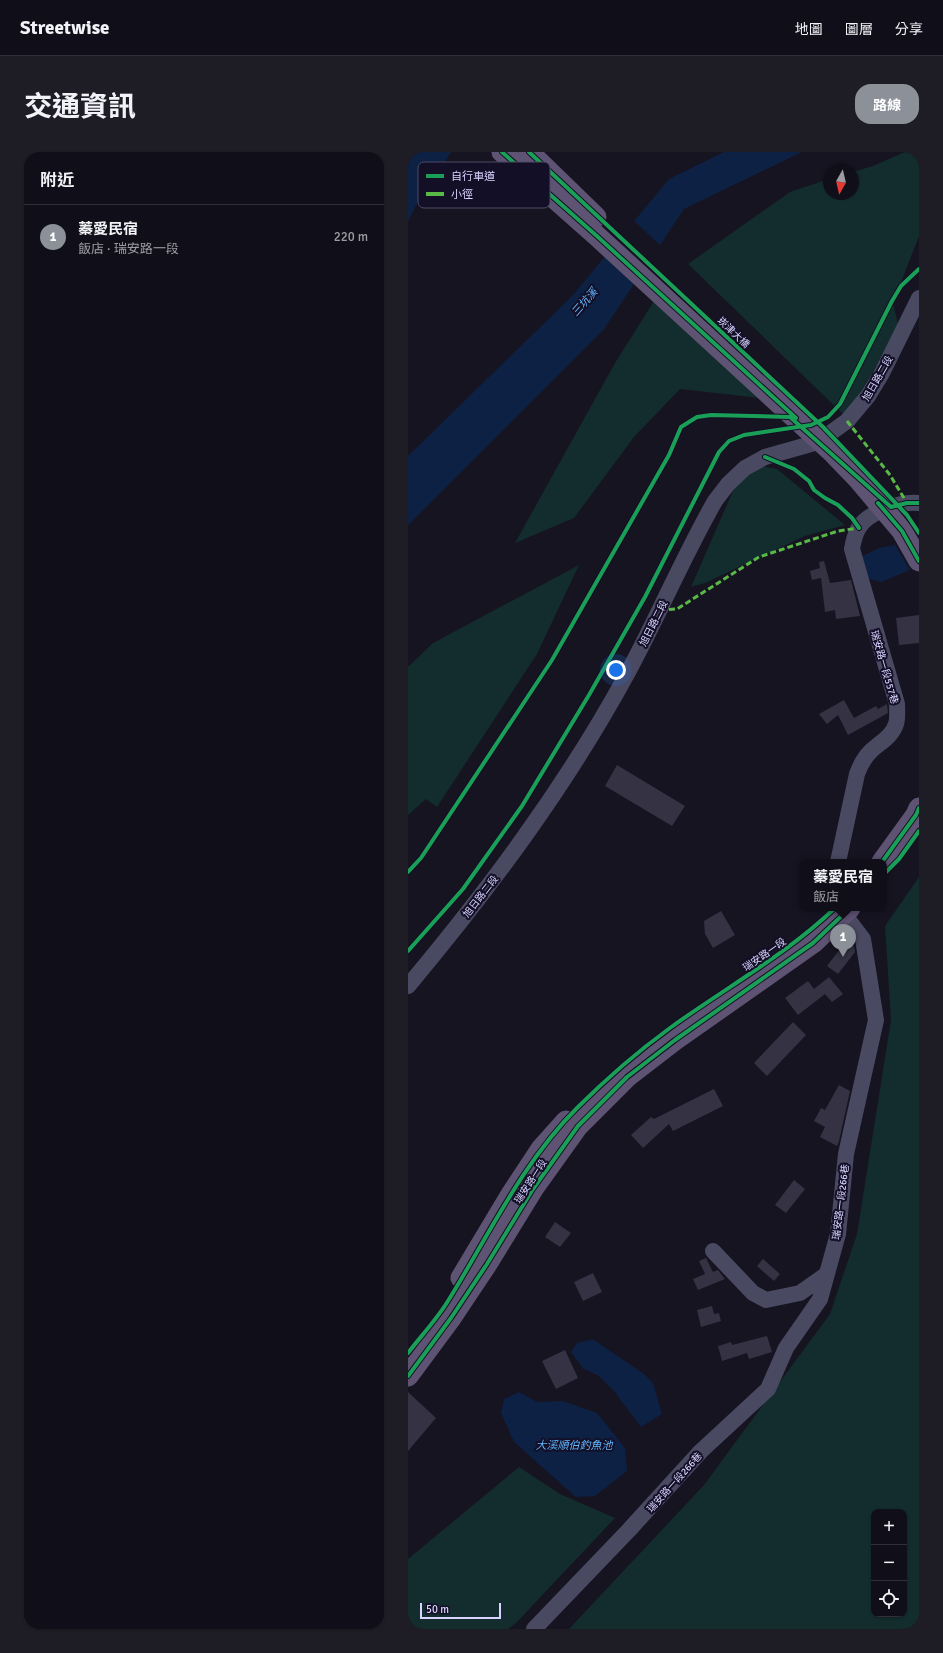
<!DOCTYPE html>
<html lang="zh-TW">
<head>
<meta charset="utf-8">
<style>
	body { margin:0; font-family:Signika,"Noto Sans TC",sans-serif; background:#1e1d26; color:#f1f3f6 }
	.controls { position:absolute; right:12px; bottom:12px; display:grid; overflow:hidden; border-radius:8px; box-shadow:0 1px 3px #0004 }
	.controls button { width:36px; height:36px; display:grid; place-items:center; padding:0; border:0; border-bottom:1px solid #302f38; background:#100f19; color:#f1f3f6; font:20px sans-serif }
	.compass { position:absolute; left:415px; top:12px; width:36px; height:36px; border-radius:50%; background:#100f19; box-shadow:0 1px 3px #0004; rotate:188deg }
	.scale { position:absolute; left:12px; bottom:10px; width:81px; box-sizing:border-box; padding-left:4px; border:2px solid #d9d4ff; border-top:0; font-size:11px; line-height:14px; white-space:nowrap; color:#d9d4ff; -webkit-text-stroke:3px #130f26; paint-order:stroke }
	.you { position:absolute; left:208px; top:518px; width:14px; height:14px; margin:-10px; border:3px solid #fff; border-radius:50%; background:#1a73e8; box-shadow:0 0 0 6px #1a73e833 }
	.badge { display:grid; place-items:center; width:26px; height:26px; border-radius:50%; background:#8c9099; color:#fff; font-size:13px; font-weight:700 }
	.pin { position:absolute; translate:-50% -33px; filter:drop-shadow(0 1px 2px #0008) }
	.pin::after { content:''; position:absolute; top:21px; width:14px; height:12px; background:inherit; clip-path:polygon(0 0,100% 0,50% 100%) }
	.popup { position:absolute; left:391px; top:707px; width:88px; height:52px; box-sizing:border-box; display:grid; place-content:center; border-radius:8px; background:#100f19; filter:drop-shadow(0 1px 3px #0005); font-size:13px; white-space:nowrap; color:#9c9ca2 }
	.popup b { font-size:15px; color:#f1f3f6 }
	.popup::after { content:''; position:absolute; left:50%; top:100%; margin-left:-8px; border:8px solid transparent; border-top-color:#100f19 }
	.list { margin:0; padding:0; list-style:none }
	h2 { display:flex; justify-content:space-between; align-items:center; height:52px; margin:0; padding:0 16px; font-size:17px }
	h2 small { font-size:13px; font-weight:400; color:#9c9ca2 }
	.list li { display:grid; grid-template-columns:26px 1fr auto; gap:12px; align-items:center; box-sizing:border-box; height:64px; padding:0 16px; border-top:1px solid #302f38 }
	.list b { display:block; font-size:15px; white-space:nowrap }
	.list p { margin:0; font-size:13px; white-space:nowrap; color:#9c9ca2 }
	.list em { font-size:13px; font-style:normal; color:#9c9ca2 }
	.icon { flex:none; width:22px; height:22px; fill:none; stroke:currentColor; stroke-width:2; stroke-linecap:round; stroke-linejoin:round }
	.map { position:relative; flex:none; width:511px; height:1477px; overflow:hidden; border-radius:16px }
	header { display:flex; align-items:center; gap:24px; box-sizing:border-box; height:56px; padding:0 20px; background:#100f19; border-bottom:1px solid #302f38 }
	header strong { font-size:19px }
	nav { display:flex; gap:22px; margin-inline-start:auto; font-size:14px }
	.intro { display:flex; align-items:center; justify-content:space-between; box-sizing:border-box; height:96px; padding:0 24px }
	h1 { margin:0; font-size:28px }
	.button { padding:10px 18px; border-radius:16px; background:#8c9099; color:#fff; font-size:14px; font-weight:700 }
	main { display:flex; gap:24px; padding:0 24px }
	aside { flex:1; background:#100f19; border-radius:16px; box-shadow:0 1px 3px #0004 }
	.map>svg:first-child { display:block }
</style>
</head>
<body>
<header>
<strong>Streetwise</strong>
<nav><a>地圖</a><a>圖層</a><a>分享</a></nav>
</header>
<div class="intro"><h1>交通資訊</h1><a class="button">路線</a></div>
<main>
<aside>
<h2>附近<small></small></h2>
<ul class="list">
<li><span class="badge">1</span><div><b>蓁愛民宿</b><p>飯店 · 瑞安路一段</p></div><em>220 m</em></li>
</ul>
</aside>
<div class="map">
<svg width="511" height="1477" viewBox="0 0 511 1477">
	<rect width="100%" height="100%" fill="#161421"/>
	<!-- green -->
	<path fill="#132c2d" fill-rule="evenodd" d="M497 0H511V84L485 151 491 176 438 265 280 112 382 40 421 27V42H445V20L465 14Z
		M246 149 352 246 272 237 226 285 166 366 107 391 207 211Z
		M349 313 369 317 437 373 397 384 297 431 283 435 332 323Z
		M171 413 129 502 29 655 18 647 0 663V515L25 491Z
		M511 725V1477H161L296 1333 422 1162 449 1082 483 868 477 774ZM466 1360H496V1462H466Z
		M111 1315 152 1342 207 1366 108 1471 100 1477H0V1407Z"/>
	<!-- water -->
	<path fill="#0d2144" d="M0 0H43L7 55 0 70Z
		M316 0H394L276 57 196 177 0 373V304L165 143 261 27Z
		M487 393 502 418 473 430 455 425 449 407 471 396Z
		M181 1188H186L236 1222 245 1231 254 1262 233 1275 206 1239 191 1224 176 1217 163 1200 169 1191Z
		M111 1240 129 1250 155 1249 189 1261 217 1296 219 1319 187 1344 168 1345 106 1290 93 1261 96 1247Z"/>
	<!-- pier -->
	<path fill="#161421" d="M225 68 253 94 230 129 198 100Z"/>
	<!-- building -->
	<path fill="#343243" d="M416 409 422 431 443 428 452 464 428 467 427 458 417 460 413 426 404 428 402 419 412 416 411 410Z
		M511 463V491L491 493 488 466Z
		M436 548 446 566 468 554 470 557 479 552 480 561 440 583 430 563 419 572 411 562Z
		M209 613 277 654 264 674 197 634Z
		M313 759 327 783 305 796 297 782 296 769Z
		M439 788 446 794 447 800 430 822 419 814Z
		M421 825 435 842 424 850 417 842 390 863 377 846 400 829 406 837Z
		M385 870 398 883 359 924 346 911Z
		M431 933 442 939 431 989 429 994 412 985 417 975 406 969 413 956 417 958Z
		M306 937 315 954 265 979 261 972 235 996 223 983 243 965 246 967Z
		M386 1028 397 1037 378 1061 367 1053Z
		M147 1070 163 1081 152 1095 137 1085Z
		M298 1106 305 1120 310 1118 317 1127 290 1138 285 1127 297 1122 291 1109Z
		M355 1107 372 1122 366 1129 349 1114Z
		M185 1121 194 1140 175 1149 166 1130Z
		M304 1154 306 1162 311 1161 313 1169 293 1175 289 1158Z
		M359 1184 364 1200 341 1207 339 1201 314 1209 310 1194 323 1190 324 1193Z
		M157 1198 170 1226 148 1237 134 1209Z
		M0 1240 28 1266 0 1299Z"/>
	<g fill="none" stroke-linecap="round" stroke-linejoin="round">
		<!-- minor -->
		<path stroke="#4a4962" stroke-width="16" d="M430 710 449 622C452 614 456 606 462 600 471 591 484 585 488 572 490 566 489 558 489 552L444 397C445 391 447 383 450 377 459 360 493 349 511 351
			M0 834C82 736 158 634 219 522 250 465 275 405 307 349L320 332 337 316 357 305 410 290 439 269 460 244 474 221 511 146
			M305 1099 345 1141 358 1148 392 1141 419 1122
			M126 1477 221 1378 293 1299 360 1237 378 1196 412 1147 430 1082 438 1002 468 868 455 787 436 762V756"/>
		<!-- major -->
		<path stroke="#5e5373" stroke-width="21" d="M474 710 508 663 511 656
			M53 1126 104 1041 133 997 158 969
			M0 1224 43 1166 79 1112 125 1037 170 974 219 925 267 888 405 791 442 756"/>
		<!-- major-bridge -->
		<path stroke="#5e5373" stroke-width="21" d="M94 0 190 85 423 299 450 327 494 379 511 409
			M121 0 188 65"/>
		<!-- quiet -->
		<path stroke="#58b947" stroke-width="3" stroke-dasharray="6 3" stroke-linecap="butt" d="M439 269 482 323 499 351
			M252 458 269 457 351 405 430 379 451 376"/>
		<!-- cycleway casing -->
		<g stroke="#130f26" stroke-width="6">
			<path id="cycleway" d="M94 0 190 85 388 266
				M121 0 415 275 499 363 511 381
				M357 305 386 317 401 329 406 338 417 346 430 353 444 366 451 376
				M470 351 494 379 511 409
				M474 710 508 663 511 656
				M0 720 13 706 144 508 261 303 273 275 289 265 303 263 382 265 483 355 499 351H511
				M476 722 491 707 511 679
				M0 799 55 737 114 654 181 543 237 445 311 300 321 289 336 283 403 273 420 265 432 252 484 149 493 134 511 117
				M0 1201C13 1184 29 1167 40 1149 81 1083 114 1011 169 956 198 927 229 900 262 876 317 836 378 803 427 756
				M0 1224 43 1166 79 1112 125 1037 170 974 219 925 267 888 405 791 442 756"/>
		</g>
		<!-- cycleway -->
		<use href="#cycleway" stroke="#1a9f57" stroke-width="4"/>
	</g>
	<g text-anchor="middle" stroke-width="4" stroke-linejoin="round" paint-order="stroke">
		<!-- street labels -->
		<g font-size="10" fill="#d9d4ff" stroke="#130f26">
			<text transform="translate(326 180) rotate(43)" y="4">崁津大橋</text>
			<text transform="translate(469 226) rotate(-60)" y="4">旭日路二段</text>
			<text transform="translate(245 471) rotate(-63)" y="4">旭日路二段</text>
			<text transform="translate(477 515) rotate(74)" y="4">瑞安路一段557巷</text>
			<text transform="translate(72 744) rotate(-52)" y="4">旭日路二段</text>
			<text transform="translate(356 802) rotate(-35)" y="4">瑞安路一段</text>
			<text transform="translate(122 1029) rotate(-57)" y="4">瑞安路一段</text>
			<text transform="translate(432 1050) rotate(-83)" y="4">瑞安路一段266巷</text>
			<text transform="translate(266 1330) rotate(-48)" y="4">瑞安路一段266巷</text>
		</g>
		<!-- water labels -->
		<g font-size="11" font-style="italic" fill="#62b6ff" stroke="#130f26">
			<text transform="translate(176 150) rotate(-49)" y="4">三坑溪</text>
			<text x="166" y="1297">大溪順伯釣魚池</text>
		</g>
	</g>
	<!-- legend -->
	<rect x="10" y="10" width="132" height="46" rx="6" fill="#130f26" stroke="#4e4a67" stroke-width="1"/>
	<rect x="18" y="22" width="18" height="4" fill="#1a9f57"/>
	<rect x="18" y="40" width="18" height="4" fill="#58b947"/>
	<g font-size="11" fill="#d9d4ff">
		<text x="43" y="28">自行車道</text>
		<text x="43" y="46">小徑</text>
	</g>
</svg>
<div class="controls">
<button>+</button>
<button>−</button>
<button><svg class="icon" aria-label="locate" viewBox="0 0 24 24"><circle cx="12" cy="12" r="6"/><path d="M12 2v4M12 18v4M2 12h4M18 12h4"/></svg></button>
</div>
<svg class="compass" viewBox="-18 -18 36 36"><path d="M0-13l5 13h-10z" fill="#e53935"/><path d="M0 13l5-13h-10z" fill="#9c9ca2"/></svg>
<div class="scale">50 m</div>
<div class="you"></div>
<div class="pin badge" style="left:435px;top:805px">1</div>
<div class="popup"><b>蓁愛民宿</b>飯店</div>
</div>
</main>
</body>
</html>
